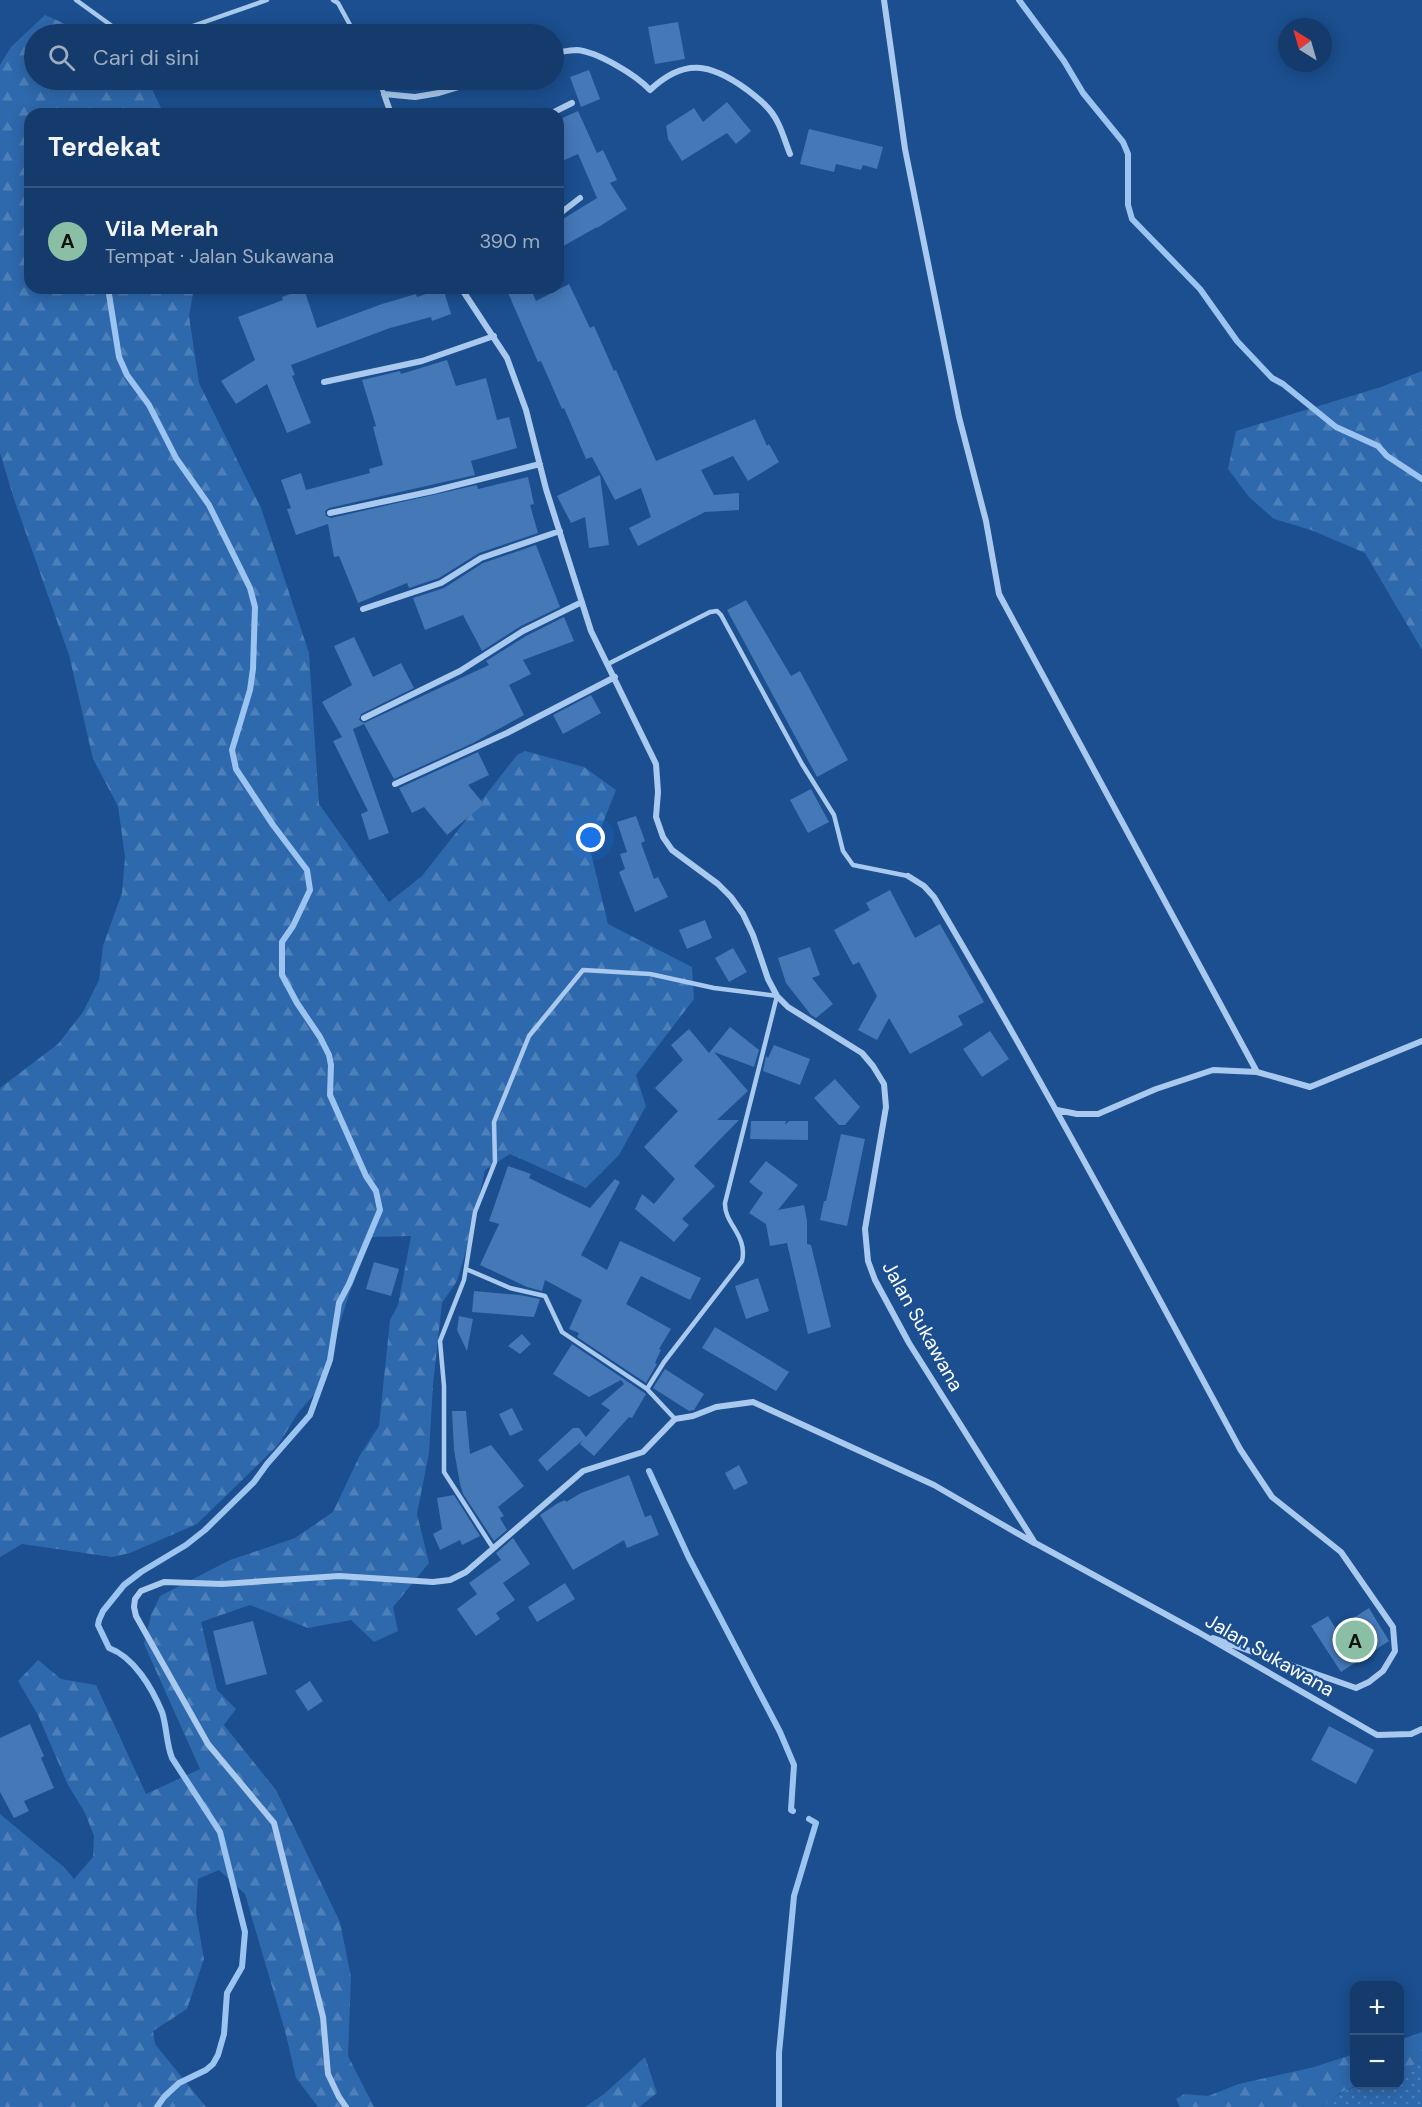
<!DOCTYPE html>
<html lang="id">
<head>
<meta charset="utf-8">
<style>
	body { margin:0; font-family:"DM Sans",sans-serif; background:#1d4271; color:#f1f3f6 }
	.controls { position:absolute; right:18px; bottom:18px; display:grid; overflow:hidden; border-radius:12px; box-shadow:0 3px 15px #0003 }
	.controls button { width:54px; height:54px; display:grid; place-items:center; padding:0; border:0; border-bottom:2px solid #33557e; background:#143b6b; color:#f1f3f6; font:30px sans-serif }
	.compass { position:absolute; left:1278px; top:18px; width:54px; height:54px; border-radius:50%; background:#143b6b; box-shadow:0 3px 15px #0003; rotate:323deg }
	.you { position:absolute; left:591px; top:838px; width:21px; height:21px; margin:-15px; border:4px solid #fff; border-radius:50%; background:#1a73e8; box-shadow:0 0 0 9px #1a73e833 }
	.badge { display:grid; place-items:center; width:39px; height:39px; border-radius:50%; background:#8abfa5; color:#111; font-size:20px; font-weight:700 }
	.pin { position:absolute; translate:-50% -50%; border:3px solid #fff; box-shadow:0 2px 6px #0006 }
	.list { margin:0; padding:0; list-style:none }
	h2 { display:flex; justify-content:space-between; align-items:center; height:78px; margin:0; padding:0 24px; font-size:26px }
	h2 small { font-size:20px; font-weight:400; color:#9dadc1 }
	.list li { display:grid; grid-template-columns:39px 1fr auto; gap:18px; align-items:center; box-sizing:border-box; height:108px; padding:0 24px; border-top:2px solid #33557e }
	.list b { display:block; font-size:22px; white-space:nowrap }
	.list p { margin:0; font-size:20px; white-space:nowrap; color:#9dadc1 }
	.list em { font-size:20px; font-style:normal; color:#9dadc1 }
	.icon { flex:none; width:33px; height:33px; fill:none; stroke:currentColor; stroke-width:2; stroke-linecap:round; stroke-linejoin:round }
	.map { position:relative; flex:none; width:1422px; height:2107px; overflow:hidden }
	.search { position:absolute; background:#143b6b; box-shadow:0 3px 15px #0003; left:24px; top:24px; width:540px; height:66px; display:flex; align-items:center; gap:15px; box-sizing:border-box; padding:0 21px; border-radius:33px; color:#9dadc1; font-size:22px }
	.panel { position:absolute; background:#143b6b; box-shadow:0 3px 15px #0003; left:24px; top:108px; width:540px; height:186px; border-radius:18px }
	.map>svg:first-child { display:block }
</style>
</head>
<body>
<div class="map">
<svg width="1422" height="2107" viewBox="0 0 1422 2107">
	<defs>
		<pattern id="grass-dots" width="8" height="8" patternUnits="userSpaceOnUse" patternTransform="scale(1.5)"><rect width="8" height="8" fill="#2e69ad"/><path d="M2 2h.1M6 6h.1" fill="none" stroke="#4d80b9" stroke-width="1.8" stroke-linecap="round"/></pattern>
		<pattern id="forest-firs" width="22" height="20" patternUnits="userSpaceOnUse" patternTransform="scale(1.5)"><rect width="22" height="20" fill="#2e69ad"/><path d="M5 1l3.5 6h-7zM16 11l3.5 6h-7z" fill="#4d80b9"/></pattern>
	</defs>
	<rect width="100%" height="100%" fill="#1b4f8f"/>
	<!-- grass -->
	<path fill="url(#grass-dots)" d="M1422 2062V2107H1322C1354 2081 1360 2085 1400 2084V2070Z"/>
	<!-- forest -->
	<path fill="url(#forest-firs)" d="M45 15 77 29 84 34H34V80H145L149 83 164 114H30V288H194L189 316 199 383 261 508 309 653 319 804 389 902 422 876 517 755 525 751 584 767 616 790 591 853 608 924 692 967 694 999 636 1075 646 1106 619 1155 586 1188 510 1154 485 1170 471 1234 457 1281 442 1303 433 1384 429 1453 417 1514 429 1563 393 1607 398 1631 374 1642 351 1620 308 1628 250 1605 201 1622 217 1690 236 1709 224 1725 276 1790 340 1922 351 1977 348 2056 374 2107H318L296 2078 285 2031 245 1894 219 1870 198 1879 196 1913 204 1959 187 2009 153 2031 155 2044 206 2107H0V1814L65 1868 74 1879 93 1857 94 1836 85 1813 68 1785 38 1715 18 1681 38 1660 61 1679 96 1685 146 1794 200 1769 144 1644 151 1615 160 1596 230 1560 295 1538 333 1512 360 1455 379 1426 390 1320 398 1305 411 1236 372 1237 350 1291 319 1389 298 1413 278 1445 197 1524 130 1553 112 1557 22 1544 0 1557V1088L58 1044 83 1012 99 980 103 946 122 893 125 857 118 806 93 759 69 655 14 499 0 453V65L11 47Z
		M1422 371V650L1365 553 1311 530 1274 519 1249 497 1228 469 1236 431 1381 387Z
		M1422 2032V2062L1400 2070V2040Z
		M1354 2054V2084L1357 2085 1340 2093 1322 2107H1180L1176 2099 1184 2094 1208 2096 1239 2084 1314 2067Z
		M645 2057 657 2093 639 2107H585L604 2094Z"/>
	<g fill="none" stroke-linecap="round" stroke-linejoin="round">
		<!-- stream -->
		<path stroke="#9cc4f0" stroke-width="6" d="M1019 0 1064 61 1083 93 1123 142 1128 154V205L1132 219 1200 289 1237 341 1272 378 1283 384 1336 427 1378 446 1387 456 1422 479
			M108 288 119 357 127 375 149 405 176 458 209 505 250 588 255 607 253 669 250 690 232 750 236 769 273 825 307 870 310 890 293 926 282 942V975L297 1003 320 1037 329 1055 331 1065 330 1095 366 1176 376 1191 380 1210 349 1284 339 1303 330 1360 310 1415 267 1464 254 1482 205 1530 186 1545 141 1572 124 1585 103 1611 99 1620 98 1625 109 1648C134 1657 152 1688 162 1712 167 1727 166 1743 172 1758L220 1832 245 1932 242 1967 227 1993 224 2034 218 2055 213 2064 206 2070 179 2083 164 2097 157 2107
			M649 1471 689 1558 780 1732 794 1765 791 1810 793 1811
			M779 2107V2053L794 1896 816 1823 809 1819"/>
	</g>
	<!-- building -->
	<path fill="#4478b7" d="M678 22 685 59 655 64 648 27Z
		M589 70 600 99 581 107 570 77Z
		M727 102 751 131 736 144 727 133 682 161 668 139 666 126 694 108 703 122Z
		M578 111 597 153 603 150 617 180 610 183 627 209 597 228V227L558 249V222L597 198 578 154 558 163V120Z
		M809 129 883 147 877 169 863 165 861 170 836 164 834 172 800 164Z
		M569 284 590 328 594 326 614 371 616 370 656 461 755 419 767 446 769 444 779 462 748 481 733 456 701 470 714 495 739 493V510L705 512 638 546 629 528 651 517 641 488 615 500 592 457 586 459 564 408 562 409 541 361 538 362 506 288H530L536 301Z
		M443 288 451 314 432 321 431 317 390 328 291 365 295 375 292 376 311 423 287 433 267 384 236 404 221 381 255 360 238 317 283 300 282 297 304 289 317 328 382 304 416 294 417 297Z
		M447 360 456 386 486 378 497 420 509 417 517 448 471 461 475 475 329 508 325 511 326 516 331 518 477 485 478 489 528 477 534 504 530 505 538 533 479 553 439 578 409 588 407 583 358 603 339 556 334 557 328 524 296 535 287 509 291 508 281 480 301 473 306 490 370 473 369 469 383 465 373 427 376 426 362 380 400 371 401 374Z
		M600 475 609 545 589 548 585 517 571 523 557 496Z
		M536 545 560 607 521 626 482 651 463 615 425 630 413 598 444 588 483 563Z
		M746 600 791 676 800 671 848 760 817 777 727 610Z
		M564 617 574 641 523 660 531 674 509 685 524 715 473 743 394 779 364 724 353 729 389 833 369 840 361 814 368 811 333 741 342 737 322 702 352 685 334 646 354 637 373 677 401 663 414 688 361 714 359 720 364 723 489 665 486 661 526 636Z
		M591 695 601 713 563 734 553 715Z
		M478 752 489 775 468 785 484 804 447 835 424 807 412 813 399 788Z
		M811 789 829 822 808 833 790 800Z
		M636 816 645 841 641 843 654 879 658 877 668 897 635 912 619 872 625 869 620 854 627 852 617 822Z
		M890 890 915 938 940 924 984 1002 958 1016 963 1025 910 1054 889 1018 877 1040 858 1030 877 996 859 962 853 965 834 930 870 910 866 903Z
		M705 920 712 938 687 949 679 930Z
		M810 947 820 975 812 978 833 1004 816 1018 811 1015 786 983 778 958Z
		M733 948 747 972 729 982 715 958Z
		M730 1027 759 1050 754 1067 714 1052 748 1091 717 1120H739L694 1166 715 1186 682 1219 689 1225 674 1242 635 1209 642 1194 654 1204 675 1179 644 1147 678 1111 655 1088 683 1060 671 1045 689 1029 709 1053Z
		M990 1031 1009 1059 982 1077 963 1049Z
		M774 1045 810 1059 800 1085 763 1071 766 1056 768 1058Z
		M835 1079 860 1107 845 1125H839L814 1098Z
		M751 1121H786L785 1125 789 1121H808V1140L750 1139Z
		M841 1134 865 1139 847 1226 820 1220 824 1201H826Z
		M766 1161 798 1185 778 1210 804 1205 807 1221V1244L811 1245 831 1327 808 1334 787 1243 770 1246 766 1224 749 1213 763 1193 749 1182Z
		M508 1166 531 1174 529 1178 590 1208 615 1179 620 1182 581 1255 607 1270 620 1241 701 1278 690 1300 641 1276 626 1304 671 1329 659 1349 661 1350 655 1363 657 1364 646 1383 577 1337 579 1333 569 1329 582 1300 545 1280 542 1291 527 1287 480 1265 499 1224 489 1221Z
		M374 1262 399 1269 391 1296 366 1289Z
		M758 1278 769 1311 746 1319 735 1286Z
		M474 1291 520 1295 540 1299 534 1317 472 1312Z
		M459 1316 473 1319 467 1351 457 1330Z
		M715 1327 789 1372 776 1391 702 1348Z
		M522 1334 531 1344 520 1354 508 1346Z
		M572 1344 646 1394 632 1418 629 1417 594 1456 580 1444 583 1440 547 1471 538 1460 573 1428H579L586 1437 610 1410 601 1404 624 1384 621 1380 589 1397 553 1374Z
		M665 1369 704 1394 694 1410 689 1411 653 1388Z
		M512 1408 523 1430 510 1436 499 1414Z
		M452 1411H466L470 1454 491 1445 524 1486 498 1507 504 1516 500 1518 507 1530 494 1541 463 1494 460 1484 454 1450Z
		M739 1465 748 1483 734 1490 725 1473Z
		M629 1475 645 1517 651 1515 659 1535 627 1548 624 1540 573 1570 540 1515 558 1503 565 1500 566 1502 581 1493Z
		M454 1495 480 1536 462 1545 460 1540 440 1550 433 1534 442 1529 437 1498Z
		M513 1538 530 1564 503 1583 515 1600 496 1613 500 1619 476 1636 457 1609 477 1594 469 1583 501 1560 496 1553Z
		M565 1583 575 1599 537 1622 528 1607Z
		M1369 1608 1389 1641 1341 1672 1311 1626 1328 1616 1336 1629Z
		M253 1621 267 1674 226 1685 213 1631Z
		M310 1681 323 1701 308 1711 295 1691Z
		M30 1724 44 1756 41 1758 54 1788 24 1801 29 1811 14 1818 0 1792V1738Z
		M1329 1726 1374 1750 1356 1784 1311 1760Z"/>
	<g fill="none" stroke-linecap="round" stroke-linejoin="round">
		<!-- service -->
		<path stroke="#a9c9ee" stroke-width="4.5" d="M76 0 123 34
			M333 0 338 3 355 34
			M170 34 267 0
			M378 80 384 94
			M608 664 710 612 717 611 721 615 802 764 834 815 843 851 853 865 908 876
			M466 1269 510 1288 545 1296 562 1332 647 1389
			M493 1548 444 1472V1386L440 1341 464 1280 475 1212 495 1162 494 1122 529 1036 583 970 650 974 714 988 777 996 725 1203C724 1224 748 1235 742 1261L664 1362 647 1389 675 1419"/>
		<!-- minor -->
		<path stroke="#a9c9ee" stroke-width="6" d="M884 0 905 149 959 417 986 521 999 594 1257 1072
			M554 53C561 52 570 50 577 50 598 52 636 75 650 90 684 58 710 63 746 89 759 99 771 108 778 123 783 133 786 144 790 154
			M391 114 384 94 415 97 439 93 482 80
			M550 114 572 103
			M558 215 580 198
			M461 288 507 358 526 410 546 489 591 631 656 764 658 792 656 817 663 837 672 850 718 884 731 897 743 914 753 935 768 979 777 996 788 1007 862 1053 873 1066 884 1084 886 1107 865 1229 868 1261 875 1280 909 1343 1035 1543 1198 1632 1377 1735 1411 1734 1422 1729
			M324 382 422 361 494 336
			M330 513 433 491 540 464
			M363 609 441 583 481 558 560 531
			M364 718 460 671 523 631 582 602
			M395 784 507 733 615 677
			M908 876 924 886 934 897C1041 1078 1140 1263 1240 1449L1272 1497 1341 1552 1393 1627 1395 1651 1383 1671 1369 1682 1356 1688 1213 1638
			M1057 1110 1077 1114H1098L1156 1089 1213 1070 1257 1072 1310 1087 1422 1041
			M346 2107 339 2097 328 2074 323 2017 274 1823 208 1744 136 1616 134 1607 135 1599 141 1591 164 1582 222 1584 339 1576 433 1582 450 1580 466 1572 583 1471 643 1452 675 1419 693 1416 716 1407 753 1402 934 1485 1034 1543"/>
	</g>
	<g text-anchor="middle" stroke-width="4.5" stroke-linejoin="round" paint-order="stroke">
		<!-- street labels -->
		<g font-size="20" fill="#fff" stroke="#1b4f8f">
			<text transform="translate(923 1326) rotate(61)" y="7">Jalan Sukawana</text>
			<text transform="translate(1270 1655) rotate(30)" y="7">Jalan Sukawana</text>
		</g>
	</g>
</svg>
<div class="controls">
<button>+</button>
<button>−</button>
</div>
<svg class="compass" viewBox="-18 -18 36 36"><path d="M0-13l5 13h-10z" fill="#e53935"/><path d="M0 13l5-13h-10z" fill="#9dadc1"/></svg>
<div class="you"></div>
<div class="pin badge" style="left:1355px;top:1640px">A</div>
<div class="search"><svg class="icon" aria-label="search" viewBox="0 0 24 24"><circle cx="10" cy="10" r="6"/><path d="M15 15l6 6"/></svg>Cari di sini</div>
<section class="panel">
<h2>Terdekat<small></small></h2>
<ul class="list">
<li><span class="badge">A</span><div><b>Vila Merah</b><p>Tempat · Jalan Sukawana</p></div><em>390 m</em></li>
</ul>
</section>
</div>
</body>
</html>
